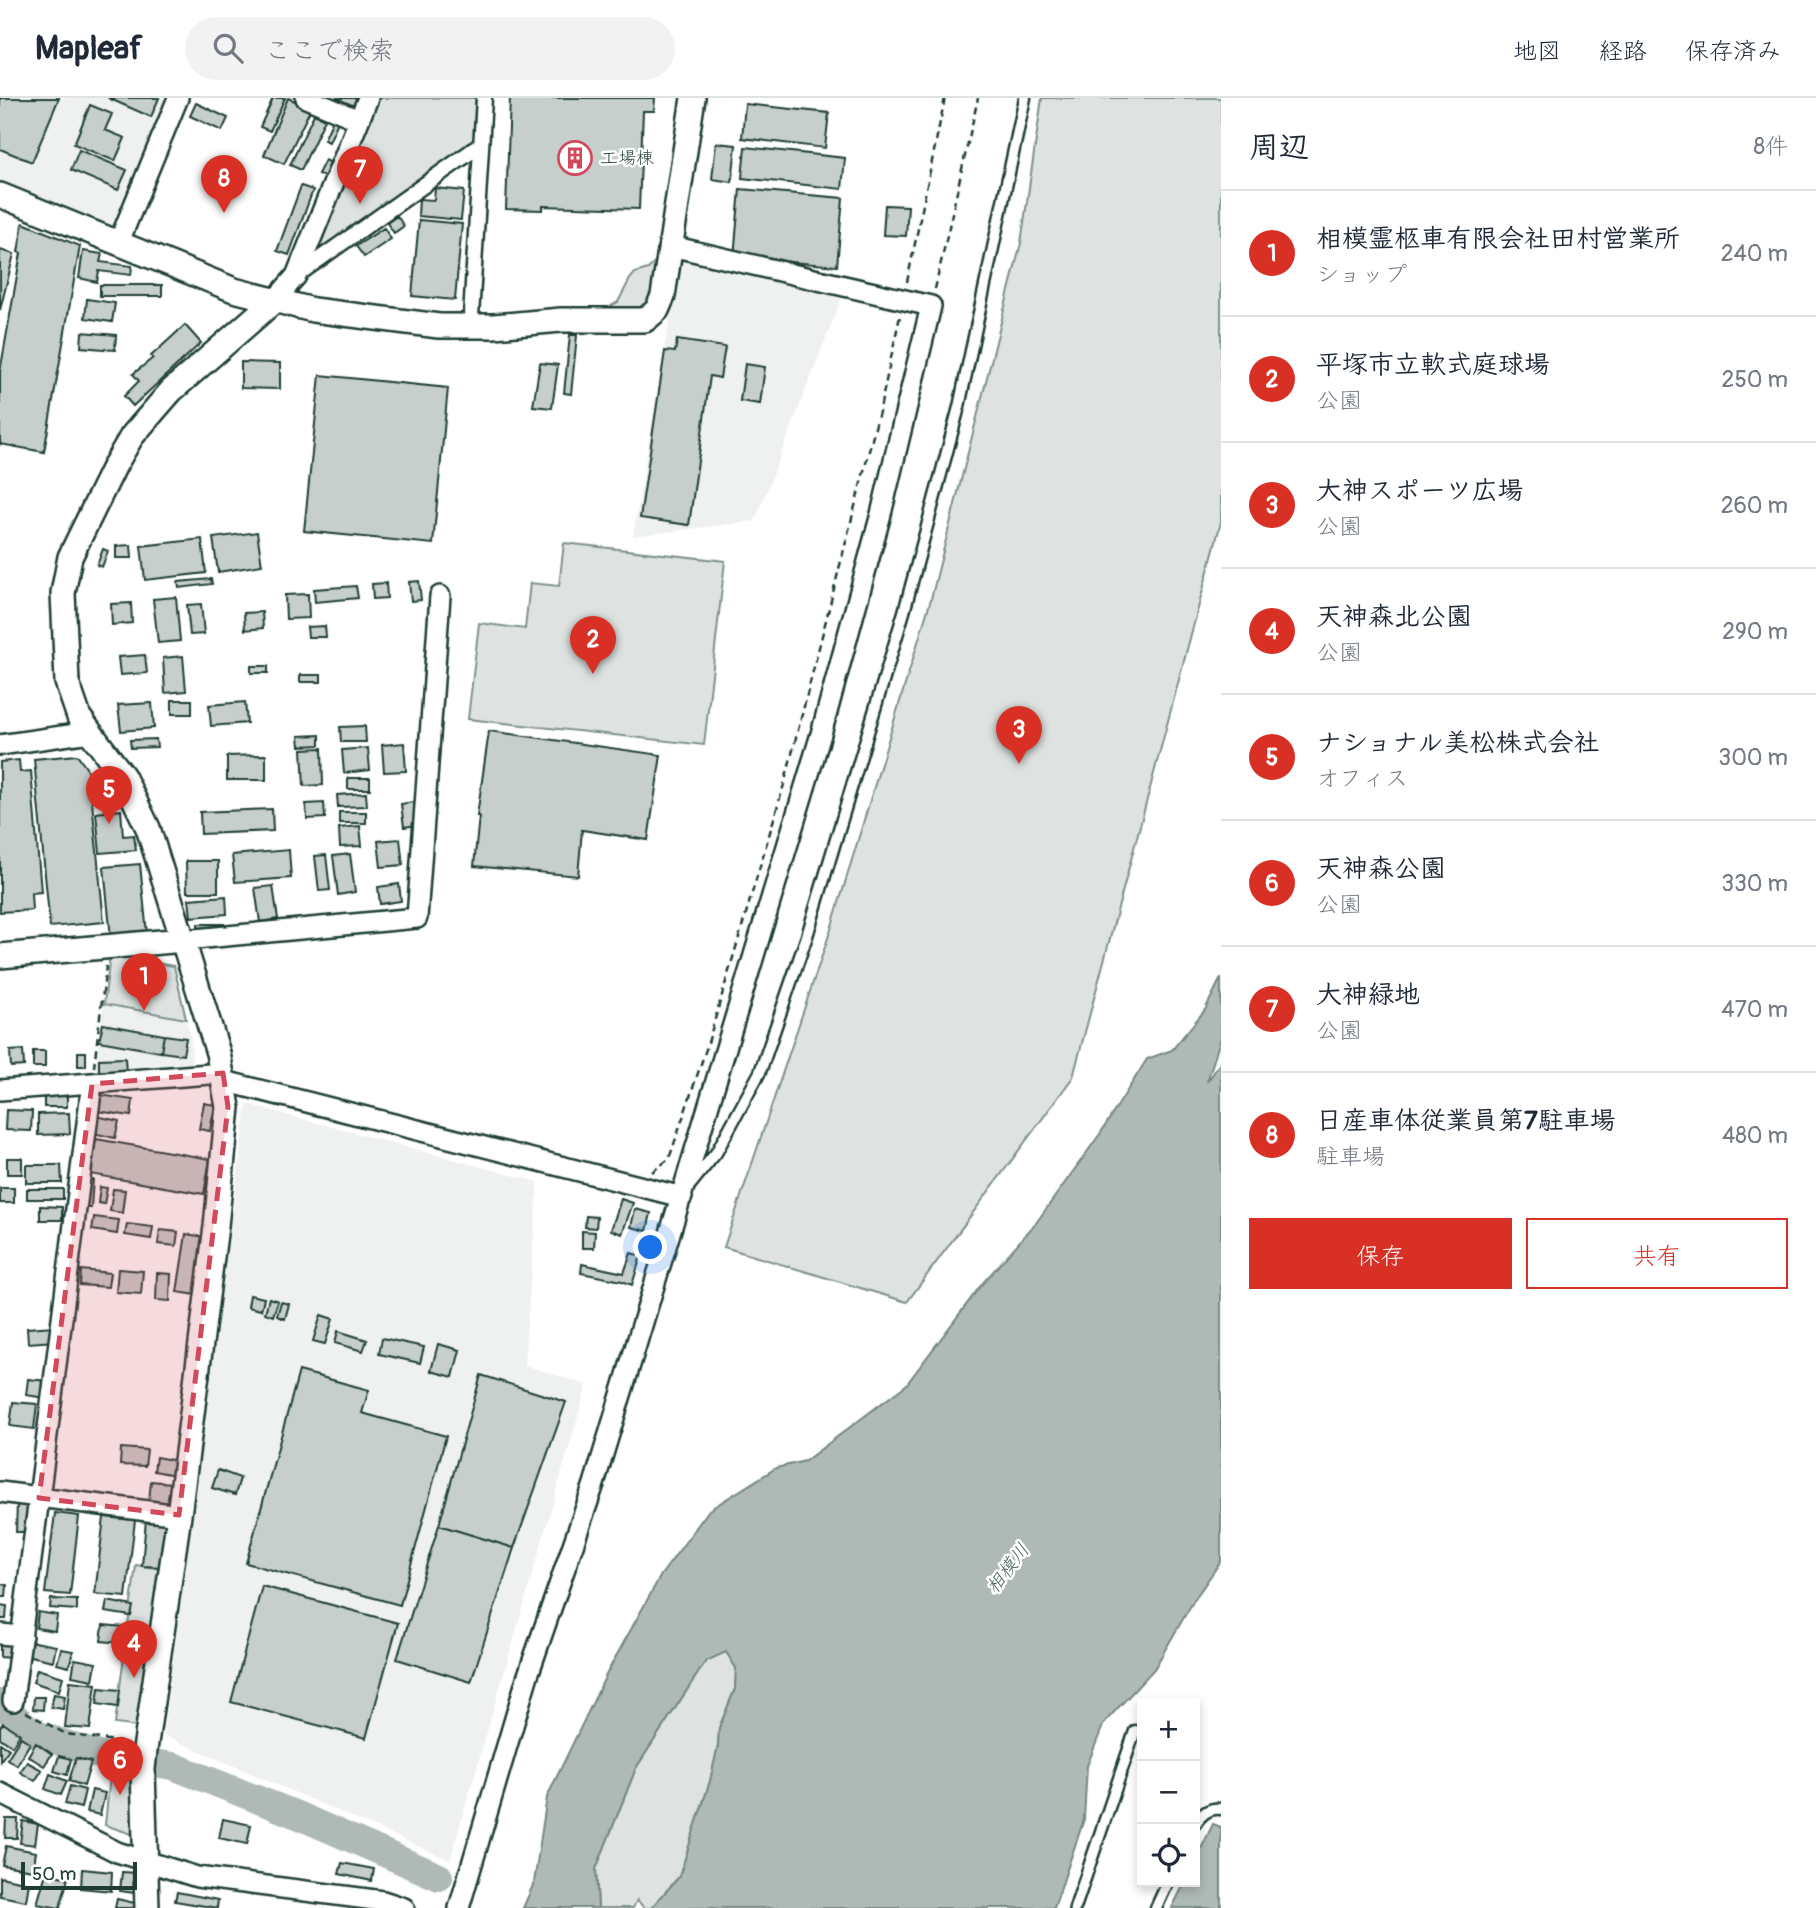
<!DOCTYPE html>
<html lang="ja">
<head>
<meta charset="utf-8">
<style>
	body { margin:0; font-family:Pangolin,"Klee One",sans-serif; background:#f2f2f3; color:#1f2937 }
	.controls { position:absolute; right:21px; bottom:21px; display:grid; overflow:hidden; border-radius:0px; box-shadow:0 4px 10px #0003 }
	.controls button { width:63px; height:63px; display:grid; place-items:center; padding:0; border:0; border-bottom:2px solid #e0e1e3; background:#fff; color:#1f2937; font:35px sans-serif }
	.scale { position:absolute; left:21px; bottom:18px; width:116px; box-sizing:border-box; padding-left:7px; border:4px solid #1f3d34; border-top:0; font-size:19px; line-height:24px; white-space:nowrap; color:#1f3d34; -webkit-text-stroke:5px #fff; paint-order:stroke }
	.you { position:absolute; left:651px; top:1150px; width:24px; height:24px; margin:-18px; border:5px solid #fff; border-radius:50%; background:#1a73e8; box-shadow:0 0 0 10px #1a73e833 }
	.badge { display:grid; place-items:center; width:46px; height:46px; border-radius:50%; background:#d93025; color:#fff; font-size:23px; font-weight:700 }
	.pin { position:absolute; translate:-50% -58px; filter:drop-shadow(0 2px 4px #0008) }
	.pin::after { content:''; position:absolute; top:37px; width:24px; height:21px; background:inherit; clip-path:polygon(0 0,100% 0,50% 100%) }
	.list { margin:0; padding:0; list-style:none }
	h2 { display:flex; justify-content:space-between; align-items:center; height:91px; margin:0; padding:0 28px; font-size:30px }
	h2 small { font-size:23px; font-weight:400; color:#747a83 }
	.list li { display:grid; grid-template-columns:46px 1fr auto; gap:21px; align-items:center; box-sizing:border-box; height:126px; padding:0 28px; border-top:2px solid #e0e1e3 }
	.list b { display:block; font-size:26px; white-space:nowrap }
	.list p { margin:0; font-size:23px; white-space:nowrap; color:#747a83 }
	.list em { font-size:23px; font-style:normal; color:#747a83 }
	.actions { display:flex; gap:14px; padding:21px 28px }
	.actions a { flex:1; padding:16px 0; border:2px solid #d93025; border-radius:0px; text-align:center; font-size:24px; color:#d93025 }
	.actions .main { background:#d93025; color:#fff }
	.icon { flex:none; width:38px; height:38px; fill:none; stroke:currentColor; stroke-width:2; stroke-linecap:round; stroke-linejoin:round }
	.map { position:relative; flex:none; width:1221px; height:1810px; overflow:hidden }
	header { display:flex; align-items:center; gap:42px; box-sizing:border-box; height:98px; padding:0 35px; background:#fff; border-bottom:2px solid #e0e1e3 }
	header strong { font-size:33px }
	nav { display:flex; gap:38px; margin-inline-start:auto; font-size:24px }
	.search { width:490px; height:63px; background:#f2f2f3; display:flex; align-items:center; gap:18px; box-sizing:border-box; padding:0 24px; border-radius:38px; color:#747a83; font-size:26px }
	main { display:flex }
	aside { flex:1; background:#fff }
	.map>svg:first-child { display:block }
</style>
</head>
<body>
<header>
<strong>Mapleaf</strong>
<div class="search"><svg class="icon" aria-label="search" viewBox="0 0 24 24"><circle cx="10" cy="10" r="6"/><path d="M15 15l6 6"/></svg>ここで検索</div>
<nav><a>地図</a><a>経路</a><a>保存済み</a></nav>
</header>
<main>
<div class="map">
<svg width="1221" height="1810" viewBox="0 0 1221 1810">
	<rect width="100%" height="100%" fill="#fff"/>
	<filter id="ink" filterUnits="userSpaceOnUse"><feTurbulence type="fractalNoise" baseFrequency=".0143" numOctaves="2"/><feDisplacementMap in="SourceGraphic" scale="14" xChannelSelector="R" yChannelSelector="G"/><feConvolveMatrix kernelMatrix="1 2 1 2 8 2 1 2 1" color-interpolation-filters="sRGB"/></filter>
	<g filter="url(#ink)">
		<!-- built -->
		<path fill="#eef1f0" d="M0 0H171L117 129 111 130 0 83Z
			M680 159 843 196 755 423 633 438Z
			M110 857 174 868 191 941 192 965 188 971 100 979 95 974Z
			M247 1006 538 1084 524 1267 587 1287 450 1762 163 1637Z"/>
		<!-- green -->
		<path fill="#dee3e2" stroke="#7e908b" stroke-width="2" d="M375 0H479L474 44 306 167Z
			M1042 0H1221V424L1073 979 907 1204 724 1149 831 831 931 501 1021 145Z
			M660 160 657 192 643 214 604 212 618 204 630 181 635 175 648 171Z
			M564 445 725 463 704 647 468 621 479 525 525 531 530 485 559 488Z
			M110 857 174 868 186 921 104 906Z
			M136 1467 161 1471 140 1629 115 1626Z
			M726 1553 736 1570 735 1591 719 1630 718 1648 710 1683 679 1779 651 1810H644L637 1802 633 1810H598L596 1771 636 1670 706 1563Z
			M111 1668H131L132 1736 105 1727Z"/>
		<!-- water -->
		<path fill="#afbab7" stroke="#758883" stroke-width="2" d="M1221 880V939L1207 984 1221 964V1463L1194 1502 1154 1571 1104 1625 1087 1668 1084 1721 1054 1810H651L679 1779 710 1683 718 1648 719 1630 735 1591 736 1570 726 1554 706 1563 636 1670 596 1771 598 1810H523L534 1785 547 1699 608 1573 661 1477 709 1412 776 1370 805 1363 906 1287 982 1186 1036 1125 1100 1036 1147 961 1172 952 1205 912Z
			M1213 1726 1221 1729V1810H1172L1185 1784H1195V1763Z"/>
		<g fill="none" stroke-linecap="round" stroke-linejoin="round">
			<!-- river -->
			<path stroke="#afbab7" stroke-width="28" d="M0 1605 33 1635 99 1657 173 1668 297 1717 439 1779"/>
		</g>
		<!-- building -->
		<path fill="#c7cfcc" stroke="#1f3d34" stroke-width="2" d="M0 0H59L32 64 0 51Z
			M108 0H159L151 19Z
			M273 0H285L270 33 260 29Z
			M288 0 311 10 284 66 264 57Z
			M336 0H358L354 8Z
			M510 0H655L654 13H643L639 111 543 108V112L506 111Z
			M196 5 228 20 222 33 190 18Z
			M745 6 829 15 825 50 742 40Z
			M90 7 112 16 105 32 125 40 115 63 74 46Z
			M314 16 325 21 301 72 290 67Z
			M335 17 340 19 329 44 324 42Z
			M716 45 736 47 732 84 712 81Z
			M745 49 845 60 842 91 742 80Z
			M79 52 127 72 118 92 71 72Z
			M325 62 332 65 325 79 318 76Z
			M301 88 313 92 289 157 277 153Z
			M435 90 464 93 461 122 418 118 419 101 434 102Z
			M740 91 843 100 837 168 734 159Z
			M885 107 908 108 906 138 883 137Z
			M397 118 404 128 394 135 387 125Z
			M419 122 462 126 455 202 412 198Z
			M23 125 80 148 44 354 0 346V274L21 155 18 154Z
			M384 130 391 141 364 159 356 148Z
			M0 152 14 156 0 212Z
			M83 153 102 156 100 164 132 168 131 177 99 173 97 184 79 180Z
			M100 187H162V198H100Z
			M87 201 115 205 112 224 85 220Z
			M185 227 201 245 133 308 124 298 139 283 133 276 153 260 151 258Z
			M82 234 116 237 115 252 81 249Z
			M570 237H577L571 296 564 295Z
			M677 242 725 249 720 280 710 278 689 427 640 420 665 253 675 254Z
			M241 264 280 265V291L241 290Z
			M540 265 558 267 552 310 533 308Z
			M745 266 765 269 760 306 740 303Z
			M320 277 448 290 433 446 304 433Z
			M257 434 262 467 218 474 213 440Z
			M202 441 206 475 145 482 141 448Z
			M131 447 132 460H116V448Z
			M103 451 108 453 102 469 97 467Z
			M211 481 212 486 179 490 178 484Z
			M419 483 421 502 411 503 409 484Z
			M386 485 387 500 373 501 372 486Z
			M356 488 358 500 315 504 314 491Z
			M308 496 309 520 286 521 285 497Z
			M176 499 180 543 158 545 153 501Z
			M131 505 132 525 112 527 111 506Z
			M201 506 204 536 190 537 187 507Z
			M262 514 263 530 245 532 244 515Z
			M325 528 326 539H308L307 529Z
			M145 557 147 575 120 577 118 559Z
			M183 558 186 593 165 595 163 560Z
			M251 568H268V575H251Z
			M300 577H321V584H300Z
			M172 602H192V616H172Z
			M245 604 247 625 211 628 209 607Z
			M152 605 154 630 121 633 118 607Z
			M365 628 366 644H341L340 629Z
			M489 633 661 657 648 742 582 732 578 778 474 768 479 718H477Z
			M320 637V647L300 648 299 638Z
			M156 641 157 649 131 650 130 642Z
			M404 645 406 673 384 674 382 647Z
			M322 650 323 687 304 688 302 651Z
			M368 650 370 672 344 675 342 652Z
			M77 657 89 674 104 824 50 829 34 661Z
			M266 657V682H227V658Z
			M19 662 20 674 31 673 41 794 31 795 32 812 0 814V664Z
			M348 680H370V691H348Z
			M366 695 367 708 338 709 337 697Z
			M414 704 417 727 404 729 401 706Z
			M324 705 325 720 307 721 306 706Z
			M272 711 273 733 201 736 200 714Z
			M121 712 123 738 134 737 136 752 100 755 96 715Z
			M339 714H366V725H339Z
			M360 728 362 748 340 749 339 730Z
			M400 741 403 767 381 769 378 743Z
			M289 752 291 780 235 784 232 757Z
			M350 756 355 794 338 797 333 758Z
			M326 757 330 792 319 793 315 758Z
			M186 763H218V794H187Z
			M140 766 147 836 111 840 104 769Z
			M399 786 401 803 380 806 378 789Z
			M273 788 278 821 260 824 255 790Z
			M226 798 227 816 191 819 189 801Z
			M198 826H224V831H198Z
			M103 926 164 937 161 954 99 943Z
			M164 937 186 940 183 957 161 954Z
			M23 952 24 968 11 969 10 953Z
			M33 953H45V969H33Z
			M78 954H86V968H78Z
			M125 960 126 976 99 977V961Z
			M44 993H67V1009H44Z
			M100 997 133 1002 131 1018 97 1013Z
			M204 1005 215 1007 210 1033 199 1031Z
			M6 1012 32 1013 31 1033 5 1032Z
			M69 1015 70 1036 38 1037V1016Z
			M96 1018 119 1023 115 1040 93 1035Z
			M96 1041 210 1061 204 1096 90 1076Z
			M7 1060H22V1076H7Z
			M26 1067H61L62 1085H26Z
			M85 1081H93L91 1110H83Z
			M100 1089 107 1090 104 1106 98 1105Z
			M0 1090H14V1105H0Z
			M27 1091H63V1101H27Z
			M113 1091 125 1092 122 1115 110 1113Z
			M621 1101 633 1105 622 1136 611 1132Z
			M40 1108 62 1109V1122H40Z
			M635 1111 651 1115 647 1133 631 1129Z
			M586 1118 597 1119 596 1130 585 1129Z
			M94 1119 119 1122 117 1136 92 1132Z
			M127 1126 153 1129 151 1141 125 1137Z
			M160 1132 178 1134 176 1148 158 1146Z
			M582 1133 595 1134 594 1150H582Z
			M186 1136 205 1139 197 1197 177 1194Z
			M631 1155 641 1158 632 1187 622 1183 581 1175 582 1166 624 1175Z
			M118 1171 143 1173 141 1196 116 1194Z
			M81 1172 110 1175 108 1189 80 1187Z
			M157 1175 171 1176 170 1203 156 1202Z
			M250 1197 264 1200 261 1212 248 1209Z
			M269 1200 278 1203 273 1218 265 1215Z
			M281 1204 289 1206 285 1221 277 1218Z
			M321 1217 333 1221 325 1246 313 1243Z
			M54 1228 55 1243 28 1245 27 1230Z
			M338 1233 367 1242 363 1253 335 1245Z
			M382 1240 424 1249 420 1265 379 1256Z
			M438 1246 460 1252 453 1279 431 1273Z
			M299 1273 369 1292 362 1315 446 1338 400 1507 246 1465Z
			M481 1277 566 1304 514 1450 439 1427Z
			M28 1281 48 1283 46 1300 26 1297Z
			M13 1304 37 1306 34 1331 10 1328Z
			M121 1350 147 1352 145 1368 120 1367Z
			M156 1359 178 1363 175 1377 154 1373Z
			M218 1372 240 1380 235 1397 212 1390Z
			M151 1383 171 1385 169 1405 149 1403Z
			M17 1404 32 1405 30 1434H16Z
			M55 1415 79 1418 70 1497 45 1495Z
			M104 1419 135 1422 126 1499 95 1496Z
			M146 1421 167 1423 163 1469 142 1468Z
			M439 1427 514 1450 471 1584 397 1561Z
			M0 1486 7 1487 6 1499H0Z
			M262 1488 398 1525 366 1640 231 1604Z
			M51 1501 77 1502V1512L50 1510Z
			M107 1503 133 1508 131 1518 105 1514Z
			M0 1507 7 1508 6 1521H0Z
			M38 1514 57 1517 55 1533 36 1530Z
			M103 1527 124 1529 122 1545 101 1543Z
			M0 1543H11L10 1560 0 1559Z
			M29 1543 56 1548 53 1563 26 1557Z
			M61 1551 73 1553 69 1569 57 1566Z
			M75 1561 96 1565 93 1582 72 1578Z
			M37 1571 63 1579 59 1593 33 1584Z
			M70 1583 96 1586 90 1631 65 1629Z
			M99 1590 120 1592 118 1609 97 1606Z
			M54 1596 65 1598 63 1611 51 1609Z
			M34 1599H44L43 1612 33 1611Z
			M3 1625 20 1636 12 1648 0 1640V1629Z
			M21 1639 30 1645 17 1667 7 1661Z
			M0 1645 9 1651 0 1663Z
			M36 1645 52 1656 44 1668 28 1658Z
			M59 1658 71 1661 67 1677 54 1673Z
			M76 1660 91 1664 84 1688 69 1683Z
			M27 1664 42 1672 35 1683 20 1674Z
			M50 1676 67 1683 61 1697 45 1691Z
			M70 1688 85 1692 81 1710 65 1706Z
			M92 1692 105 1695 100 1717 87 1714Z
			M6 1721H18L17 1740H5Z
			M223 1721 251 1727 247 1746 219 1740Z
			M23 1723 38 1726 35 1747 20 1745Z
			M6 1748 36 1754 33 1772 2 1767Z
			M342 1765 374 1771 372 1783 339 1776Z
			M82 1771 112 1774 111 1793 81 1790Z
			M122 1774 137 1775 135 1795 120 1793Z
			M46 1775 68 1780 60 1810 37 1806Z
			M0 1779 29 1785 26 1803 0 1798Z
			M177 1794 218 1802 217 1810 175 1803Z
			M117 1801 139 1806 138 1810H115Z"/>
		<g fill="none" stroke-linecap="round" stroke-linejoin="round">
			<!-- service casing -->
			<g stroke="#1f3d34" stroke-width="15">
				<path id="service" d="M690 1087 716 1055 760 974 807 838 904 514 959 309 1025 0
					M1195 1726C1201 1716 1209 1709 1221 1711
					M1075 1810 1135 1633
					M1156 1810 1168 1784"/>
			</g>
			<!-- pedestrian casing -->
			<g stroke="#1f3d34" stroke-width="19">
				<path id="pedestrian" d="M304 172 479 48
					M471 219 484 0"/>
			</g>
			<!-- minor casing -->
			<g stroke="#1f3d34" stroke-width="24">
				<path id="minor" d="M306 0 359 22
					M118 146 178 0
					M275 202 296 178 368 0
					M0 647 90 634
					M184 842 417 820 440 498
					M224 983 682 1099
					M0 992 223 975
					M0 1394 179 1417
					M0 1536 22 1538
					M13 1603 92 986
					M0 1695 117 1754 197 1779 383 1803 404 1810
					M459 1810 527 1580 594 1386 821 636 881 416 931 208 671 148"/>
			</g>
			<!-- tertiary casing -->
			<g stroke="#1f3d34" stroke-width="28">
				<path id="tertiary" d="M0 97 234 192 313 212 439 228H494L561 222H645L657 212 663 198 693 0
					M0 858 184 842
					M147 1810 143 1671 145 1652 179 1417 216 1128 228 1009 218 955 148 730 123 678 79 619 67 584 63 495 70 459 115 367 132 338 171 293 275 202"/>
			</g>
			<!-- path -->
			<path stroke="#1f3d34" stroke-width="2.5" stroke-dasharray="7 5" stroke-linecap="butt" d="M907 184 945 0
				M935 191 978 0
				M94 969 106 868
				M652 1074 669 1061 707 948 785 683 881 306 900 218
				M26 1614 66 1636 128 1645"/>
			<!-- service -->
			<use href="#service" stroke="#fff" stroke-width="10"/>
			<!-- pedestrian -->
			<use href="#pedestrian" stroke="#fff" stroke-width="14"/>
			<!-- minor -->
			<use href="#minor" stroke="#fff" stroke-width="19"/>
			<!-- tertiary -->
			<use href="#tertiary" stroke="#fff" stroke-width="23"/>
		</g>
	</g>
	<!-- marked area -->
	<path fill="#d1495b" fill-opacity="0.2" stroke="#d1495b" stroke-width="5" stroke-dasharray="14 9" stroke-linejoin="round" d="M223 975 228 1009 179 1417 39 1400 92 986Z"/>
	<!-- icons -->
	<defs>
		<g id="building-ring" transform="scale(1.75)"><circle r="9.5" fill="#fff" stroke="#d1495b" stroke-width="1.5"/><path d="M-4-6H4V6H1V3H-1V6H-4ZM-2.5-4.3h1.7v1.8h-1.7ZM.8-4.3h1.7v1.8H.8ZM-2.5-1h1.7V.8h-1.7ZM.8-1h1.7V.8H.8Z" fill="#d1495b"/></g>
	</defs>
	<g fill-rule="evenodd">
		<use href="#building-ring" x="575" y="60"/>
	</g>
	<g text-anchor="middle" stroke-width="5" stroke-linejoin="round" paint-order="stroke">
		<!-- poi labels -->
		<g font-size="18" fill="#1f3d34" stroke="#fff" text-anchor="start">
			<text x="600" y="66">工場棟</text>
		</g>
		<!-- water labels -->
		<g font-size="19" font-style="italic" fill="#4a625b" stroke="#fff">
			<text transform="translate(1007 1470) rotate(-52)" y="7">相模川</text>
		</g>
	</g>
</svg>
<div class="controls">
<button>+</button>
<button>−</button>
<button><svg class="icon" aria-label="locate" viewBox="0 0 24 24"><circle cx="12" cy="12" r="6"/><path d="M12 2v4M12 18v4M2 12h4M18 12h4"/></svg></button>
</div>
<div class="scale">50 m</div>
<div class="you"></div>
<div class="pin badge" style="left:144px;top:913px">1</div>
<div class="pin badge" style="left:593px;top:576px">2</div>
<div class="pin badge" style="left:1019px;top:666px">3</div>
<div class="pin badge" style="left:134px;top:1580px">4</div>
<div class="pin badge" style="left:109px;top:726px">5</div>
<div class="pin badge" style="left:120px;top:1697px">6</div>
<div class="pin badge" style="left:360px;top:106px">7</div>
<div class="pin badge" style="left:224px;top:115px">8</div>
</div>
<aside>
<h2>周辺<small>8件</small></h2>
<ul class="list">
<li><span class="badge">1</span><div><b>相模霊柩車有限会社田村営業所</b><p>ショップ</p></div><em>240 m</em></li>
<li><span class="badge">2</span><div><b>平塚市立軟式庭球場</b><p>公園</p></div><em>250 m</em></li>
<li><span class="badge">3</span><div><b>大神スポーツ広場</b><p>公園</p></div><em>260 m</em></li>
<li><span class="badge">4</span><div><b>天神森北公園</b><p>公園</p></div><em>290 m</em></li>
<li><span class="badge">5</span><div><b>ナショナル美松株式会社</b><p>オフィス</p></div><em>300 m</em></li>
<li><span class="badge">6</span><div><b>天神森公園</b><p>公園</p></div><em>330 m</em></li>
<li><span class="badge">7</span><div><b>大神緑地</b><p>公園</p></div><em>470 m</em></li>
<li><span class="badge">8</span><div><b>日産車体従業員第7駐車場</b><p>駐車場</p></div><em>480 m</em></li>
</ul>
<div class="actions"><a class="main">保存</a><a>共有</a></div>
</aside>
</main>
</body>
</html>
